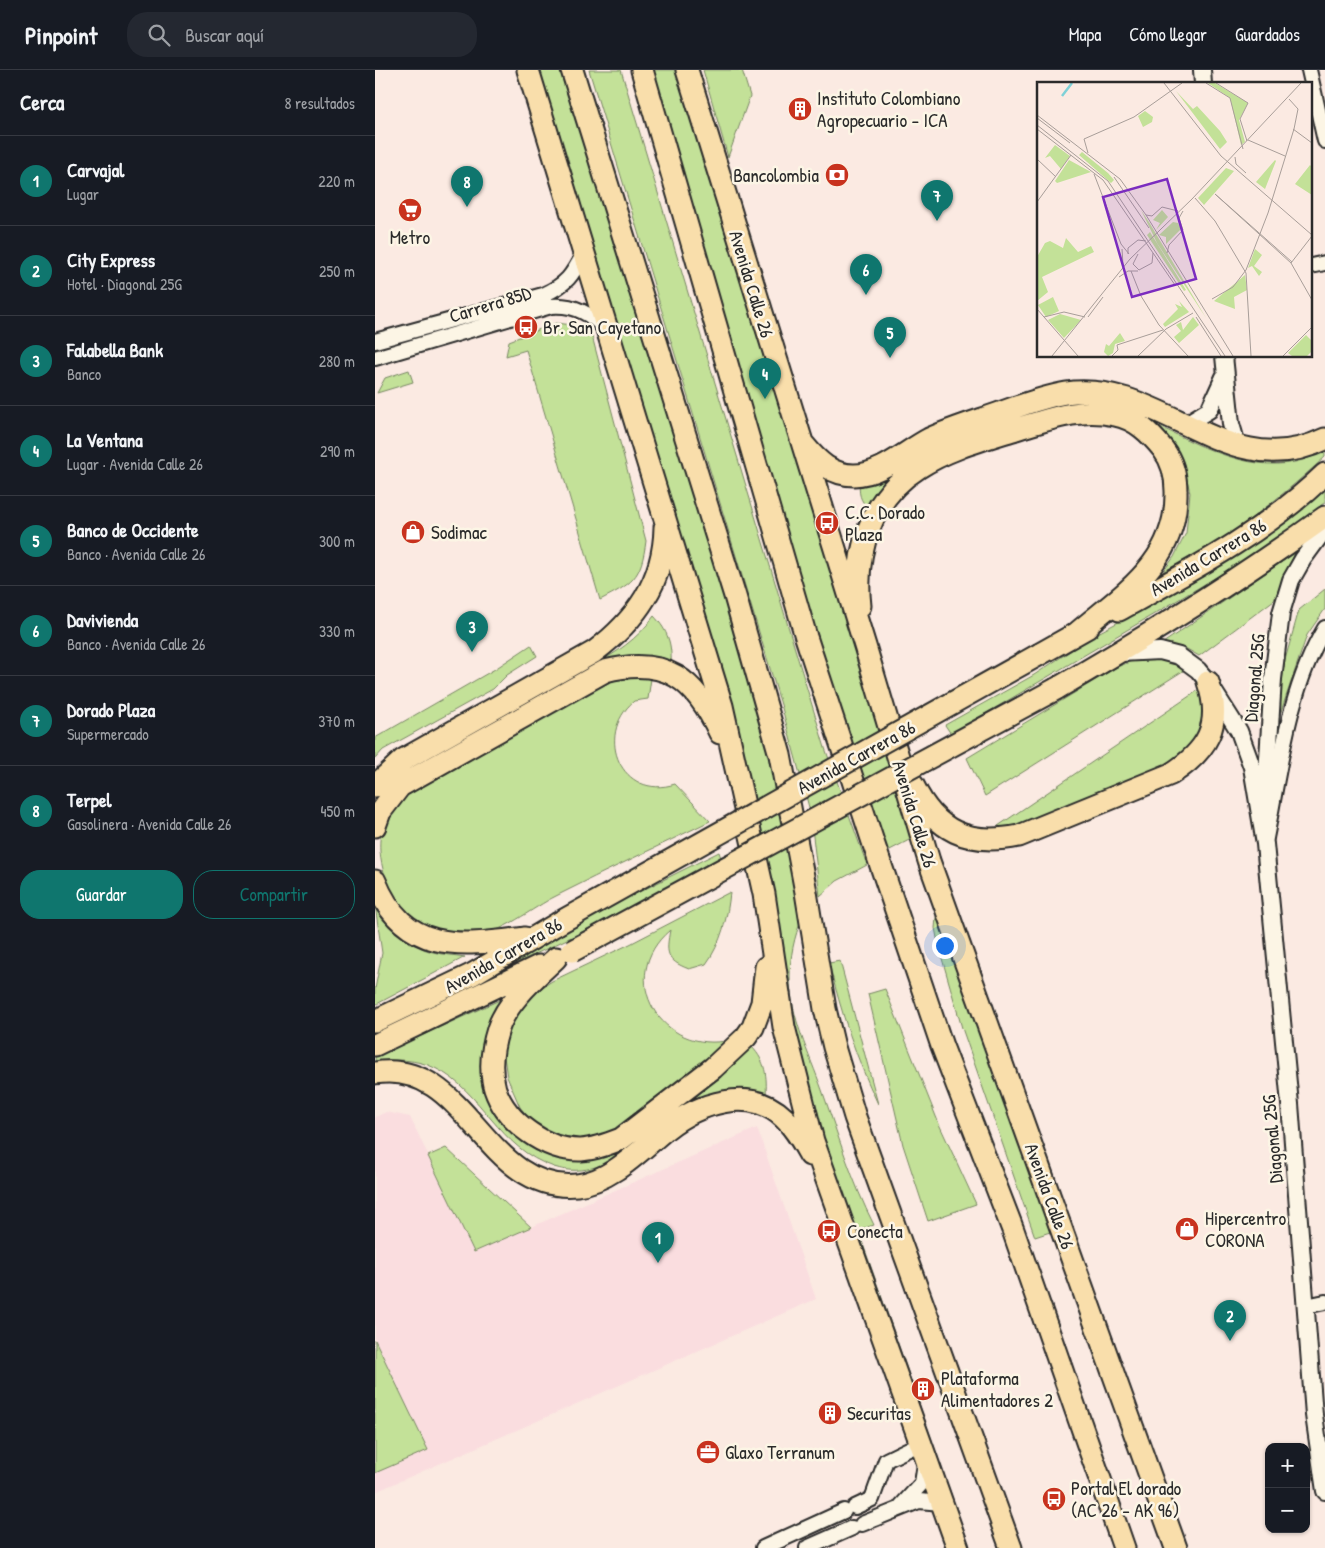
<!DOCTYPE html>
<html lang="es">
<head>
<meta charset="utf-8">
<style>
	body { margin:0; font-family:"Patrick Hand",sans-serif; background:#242831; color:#f1f3f6 }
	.controls { position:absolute; right:15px; bottom:15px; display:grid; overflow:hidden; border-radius:10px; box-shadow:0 1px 4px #0004 }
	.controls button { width:45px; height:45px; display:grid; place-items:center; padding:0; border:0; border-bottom:1px solid #363941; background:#171b24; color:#f1f3f6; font:25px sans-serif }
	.you { position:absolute; left:569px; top:875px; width:18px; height:18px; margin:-12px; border:4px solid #fff; border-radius:50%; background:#1a73e8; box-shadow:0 0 0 8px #1a73e833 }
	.badge { display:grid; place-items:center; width:32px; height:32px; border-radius:50%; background:#0f766e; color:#fff; font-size:16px; font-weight:700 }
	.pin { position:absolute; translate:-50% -41px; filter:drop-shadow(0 1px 2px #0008) }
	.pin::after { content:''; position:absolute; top:26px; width:18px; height:15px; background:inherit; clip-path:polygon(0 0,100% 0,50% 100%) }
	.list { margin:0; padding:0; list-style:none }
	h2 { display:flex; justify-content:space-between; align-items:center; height:65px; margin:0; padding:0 20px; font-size:21px }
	h2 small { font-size:16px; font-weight:400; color:#9ea1a6 }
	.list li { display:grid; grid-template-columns:32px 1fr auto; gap:15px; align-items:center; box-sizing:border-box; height:90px; padding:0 20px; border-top:1px solid #363941 }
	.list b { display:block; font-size:19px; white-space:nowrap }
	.list p { margin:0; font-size:16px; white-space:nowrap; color:#9ea1a6 }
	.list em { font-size:16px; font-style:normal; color:#9ea1a6 }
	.actions { display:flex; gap:10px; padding:15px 20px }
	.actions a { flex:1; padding:11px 0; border:1px solid #0f766e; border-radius:20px; text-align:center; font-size:18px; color:#0f766e }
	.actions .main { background:#0f766e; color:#fff }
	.icon { flex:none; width:28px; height:28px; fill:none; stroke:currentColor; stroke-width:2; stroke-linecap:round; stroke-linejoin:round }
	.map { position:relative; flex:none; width:950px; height:1478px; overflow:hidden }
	header { display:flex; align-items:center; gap:30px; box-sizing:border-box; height:70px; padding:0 25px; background:#171b24; border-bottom:1px solid #363941 }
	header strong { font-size:24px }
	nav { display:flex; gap:28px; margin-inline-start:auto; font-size:18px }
	.search { width:350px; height:45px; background:#242831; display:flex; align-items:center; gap:12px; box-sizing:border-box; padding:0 18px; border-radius:20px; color:#9ea1a6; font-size:19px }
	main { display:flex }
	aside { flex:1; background:#171b24 }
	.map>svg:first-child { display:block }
</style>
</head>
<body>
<header>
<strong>Pinpoint</strong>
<div class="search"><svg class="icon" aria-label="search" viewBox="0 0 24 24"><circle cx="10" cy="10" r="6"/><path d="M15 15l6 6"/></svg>Buscar aquí</div>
<nav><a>Mapa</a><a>Cómo llegar</a><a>Guardados</a></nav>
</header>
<main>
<aside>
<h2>Cerca<small>8 resultados</small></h2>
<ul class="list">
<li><span class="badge">1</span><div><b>Carvajal</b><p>Lugar</p></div><em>220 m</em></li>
<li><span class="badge">2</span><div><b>City Express</b><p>Hotel · Diagonal 25G</p></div><em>250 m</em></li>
<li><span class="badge">3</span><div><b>Falabella Bank</b><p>Banco</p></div><em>280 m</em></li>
<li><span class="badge">4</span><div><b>La Ventana</b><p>Lugar · Avenida Calle 26</p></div><em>290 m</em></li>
<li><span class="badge">5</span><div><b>Banco de Occidente</b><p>Banco · Avenida Calle 26</p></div><em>300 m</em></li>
<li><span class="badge">6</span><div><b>Davivienda</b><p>Banco · Avenida Calle 26</p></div><em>330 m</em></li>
<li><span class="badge">7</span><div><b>Dorado Plaza</b><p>Supermercado</p></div><em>370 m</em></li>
<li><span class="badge">8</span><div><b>Terpel</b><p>Gasolinera · Avenida Calle 26</p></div><em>450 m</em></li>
</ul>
<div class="actions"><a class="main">Guardar</a><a>Compartir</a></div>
</aside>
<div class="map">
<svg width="950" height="1478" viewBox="0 0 950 1478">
	<rect width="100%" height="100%" fill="#fbeae2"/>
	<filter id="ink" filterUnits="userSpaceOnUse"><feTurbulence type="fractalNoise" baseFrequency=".02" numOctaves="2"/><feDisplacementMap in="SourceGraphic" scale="10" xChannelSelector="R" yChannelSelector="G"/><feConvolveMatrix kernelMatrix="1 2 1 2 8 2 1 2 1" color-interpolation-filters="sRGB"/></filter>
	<g filter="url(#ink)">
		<!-- built -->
		<path fill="#fadddf" d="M11 1042 35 1047 99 1182 382 1058 441 1229 0 1422V1047Z"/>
		<!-- green -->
		<path fill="#c3e198" stroke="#778662" d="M165 0H187L387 646 427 848C419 867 415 887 415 907 415 947 434 983 447 1020 463 1065 477 1112 499 1155L483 1160 595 1478H589L443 1068 407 894 216 178Z
			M214 0H246L420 579 450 678 492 795 462 811 445 826 435 741 407 638Z
			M273 0H303L538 768 509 783 468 667Z
			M328 0H367L375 26 353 87Z
			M181 253 206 256 217 266 271 471C266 509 258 513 225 530L151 280 131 286 134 271Z
			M34 300 38 312 2 323 10 308Z
			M779 354C822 374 871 402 920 392 930 390 940 385 950 382V387C897 436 845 473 782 510L799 487 811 463 815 423 808 391Z
			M517 399 520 405 494 438C485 432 483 422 485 411Z
			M950 418V432L916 460 862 495 576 664 570 655 659 605 721 564 817 513 881 473Z
			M920 483 899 530 824 586 812 579 788 573Z
			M950 519V539L932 565 900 659 910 590 924 540Z
			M279 546C293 561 297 574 296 594L241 589 215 597C240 584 263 569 279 546Z
			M156 575 162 586 132 605 118 619 8 680 0 689V668L120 599Z
			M788 588 811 599 610 726 592 688 742 597 762 589Z
			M277 602 273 629 259 631C218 666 247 731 300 714L335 751C284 776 232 800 181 826 159 837 124 865 100 866 62 866 29 852 14 816 1 786 1 758 19 730L226 607Z
			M825 619 833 648 811 687 634 762 623 756Z
			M344 782 347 791 209 861 99 913 208 850Z
			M355 822C353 846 346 874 331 894L314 899C290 890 291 882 295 860 239 907 286 986 356 970L249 1061 200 1071 170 1062 156 1051 145 1037 132 1007 128 980 135 952 147 934 163 920 177 911 255 874Z
			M0 835C14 856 33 876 58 882 68 885 79 885 90 887L0 935V919L7 883Z
			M562 837 678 1161 660 1167 587 958 564 878 560 858Z
			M465 891 503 1034C481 988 466 942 454 893Z
			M510 919 564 1054 601 1134 553 1151 528 1075 493 924Z
			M131 927 112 965 135 1053 238 1082 259 1074C236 1093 210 1107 179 1097 122 1078 108 1021 60 998 42 989 20 989 0 991V987Z
			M377 977C391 992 392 1006 391 1026 347 1016 333 1025 294 1044Z
			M71 1078 156 1157 99 1182 53 1086Z
			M0 1270 53 1380 0 1403Z"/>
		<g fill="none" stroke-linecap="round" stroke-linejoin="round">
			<!-- minor casing -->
			<g stroke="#2b2b2b" stroke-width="18">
				<path id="minor" d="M934 0 950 71
					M936 196 950 193
					M0 271 168 225C192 214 197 206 209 183
					M0 288 176 236C198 234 217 244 231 260
					M891 768C905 698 913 620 950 558
					M931 1236 950 1232
					M526 1436 547 1413 550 1394
					M480 1437 497 1429 511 1390 546 1373
					M487 1454 544 1431 566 1433
					M388 1478 469 1441
					M432 1478 477 1458"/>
			</g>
			<!-- tertiary casing -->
			<g stroke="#2b2b2b" stroke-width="20">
				<path id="tertiary" d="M827 0 828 14
					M849 286 856 354 863 378
					M811 354 834 340 849 307
					M745 583 785 581 804 586 823 600 833 612 864 661 877 697 890 774 915 1034 939 1345 950 1421
					M890 736 898 609 906 543 916 510 928 489 950 459"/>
			</g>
			<!-- primary casing -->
			<g stroke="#2b2b2b" stroke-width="25">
				<path id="primary" d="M153 0 347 636 389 824 409 957 438 1071 583 1478
					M197 0 360 526 405 685 431 822 450 939 459 977 480 1047 636 1478
					M267 0 431 567 499 775 567 976 638 1160 749 1478
					M312 0 490 576 554 791 801 1478
					M429 375C443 392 457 405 479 405 506 405 531 381 554 369 576 359 599 352 622 344 644 336 667 327 691 323 787 309 852 417 950 369
					M485 536C479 483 496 427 543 398 572 379 609 369 641 359 675 349 705 337 740 345 761 349 775 363 788 379 797 391 801 407 801 421 803 491 749 523 702 563
					M744 540C817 500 890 462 950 404
					M665 584 713 557
					M681 619C773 566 863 510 950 447
					M538 715C561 762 593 776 644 766L796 704C832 681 848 655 833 612
					M0 716 28 690 219 582C261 550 289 512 290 457
					M0 756 5 742 25 716 230 601C291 586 320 609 345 663
					M0 811C29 884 85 876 150 868
					M181 888C161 907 132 931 123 959 117 978 114 999 120 1019 131 1052 171 1081 206 1080 220 1079 233 1074 246 1069L338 998 371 967 378 957 387 933 391 897
					M0 951 98 904 182 854
					M0 975 164 896
					M0 1003C93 988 109 1124 202 1115 237 1111 265 1080 291 1059 323 1034 375 1015 409 1048 420 1058 427 1071 435 1085"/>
			</g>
			<!-- minor -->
			<use href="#minor" stroke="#fcf5e5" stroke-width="14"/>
			<!-- tertiary -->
			<use href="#tertiary" stroke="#fcf5e5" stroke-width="16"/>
			<!-- primary -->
			<use href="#primary" stroke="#f9deab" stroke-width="21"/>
			<!-- primary-bridge casing -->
			<g stroke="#2b2b2b" stroke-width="25" stroke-linecap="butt">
				<path id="primary-bridge" d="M182 854 665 584
					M197 881 681 619"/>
			</g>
			<!-- primary-bridge -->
			<use href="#primary-bridge" stroke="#f9deab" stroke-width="21"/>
		</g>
	</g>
	<!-- icons -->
	<defs>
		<g id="building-disc" transform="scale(1.25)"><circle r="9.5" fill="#c8321e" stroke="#fcf5e5"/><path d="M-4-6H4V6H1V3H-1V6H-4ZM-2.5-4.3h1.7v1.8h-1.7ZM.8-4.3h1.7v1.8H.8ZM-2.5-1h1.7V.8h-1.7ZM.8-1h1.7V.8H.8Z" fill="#fff"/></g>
		<g id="bank-disc" transform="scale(1.25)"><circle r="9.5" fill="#c8321e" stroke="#fcf5e5"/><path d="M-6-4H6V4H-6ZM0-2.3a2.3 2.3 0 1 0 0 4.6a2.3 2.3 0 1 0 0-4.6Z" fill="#fff"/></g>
		<g id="supermarket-disc" transform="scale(1.25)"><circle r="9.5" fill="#c8321e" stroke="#fcf5e5"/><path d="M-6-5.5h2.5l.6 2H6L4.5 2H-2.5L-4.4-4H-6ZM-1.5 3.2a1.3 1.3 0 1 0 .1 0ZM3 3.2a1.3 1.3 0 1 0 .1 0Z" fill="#fff"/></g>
		<g id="bus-disc" transform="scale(1.25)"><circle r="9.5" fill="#c8321e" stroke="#fcf5e5"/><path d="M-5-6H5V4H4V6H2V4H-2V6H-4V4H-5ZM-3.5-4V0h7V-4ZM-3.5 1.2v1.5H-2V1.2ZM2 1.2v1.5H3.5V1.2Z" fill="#fff"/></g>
		<g id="shop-disc" transform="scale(1.25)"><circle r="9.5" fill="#c8321e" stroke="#fcf5e5"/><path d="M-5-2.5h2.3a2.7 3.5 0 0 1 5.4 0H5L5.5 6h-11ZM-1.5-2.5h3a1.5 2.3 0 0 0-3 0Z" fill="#fff"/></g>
		<g id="office-disc" transform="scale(1.25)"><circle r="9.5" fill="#c8321e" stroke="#fcf5e5"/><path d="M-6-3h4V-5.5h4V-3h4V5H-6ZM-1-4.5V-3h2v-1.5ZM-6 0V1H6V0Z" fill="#fff"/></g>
	</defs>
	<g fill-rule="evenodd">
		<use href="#building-disc" x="425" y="39"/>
		<use href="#bank-disc" x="462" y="105"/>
		<use href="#supermarket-disc" x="35" y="140"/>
		<use href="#bus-disc" x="151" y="257"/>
		<use href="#bus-disc" x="452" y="453"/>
		<use href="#shop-disc" x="38" y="462"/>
		<use href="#shop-disc" x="812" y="1159"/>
		<use href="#bus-disc" x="454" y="1161"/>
		<use href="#building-disc" x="548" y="1319"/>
		<use href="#building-disc" x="455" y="1343"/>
		<use href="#office-disc" x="333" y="1382"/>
		<use href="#bus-disc" x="679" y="1429"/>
	</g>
	<g text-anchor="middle" stroke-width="5" stroke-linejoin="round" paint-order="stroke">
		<!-- poi labels -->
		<g font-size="19" fill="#2b2b2b" stroke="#fcf5e5" text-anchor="start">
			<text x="442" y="35">Instituto Colombiano<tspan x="442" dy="22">Agropecuario - ICA</tspan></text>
			<text x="444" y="112" text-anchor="end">Bancolombia</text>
			<text x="35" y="174" text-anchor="middle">Metro</text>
			<text x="168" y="264">Br. San Cayetano</text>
			<text x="470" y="449">C.C. Dorado<tspan x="470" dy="22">Plaza</tspan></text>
			<text x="56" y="469">Sodimac</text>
			<text x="830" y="1155">Hipercentro<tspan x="830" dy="22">CORONA</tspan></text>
			<text x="472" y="1168">Conecta</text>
			<text x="566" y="1315">Plataforma<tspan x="566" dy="22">Alimentadores 2</tspan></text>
			<text x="472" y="1350">Securitas</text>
			<text x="350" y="1389">Glaxo Terranum</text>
			<text x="696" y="1425">Portal El dorado<tspan x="696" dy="22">(AC 26 - AK 96)</tspan></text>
		</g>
		<!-- street labels -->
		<g font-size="19" fill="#2b2b2b" stroke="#fcf5e5">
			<text transform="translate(377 214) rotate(73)" y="7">Avenida Calle 26</text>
			<text transform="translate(115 234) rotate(-17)" y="7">Carrera 85D</text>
			<text transform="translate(833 487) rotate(-31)" y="7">Avenida Carrera 86</text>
			<text transform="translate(879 608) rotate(-85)" y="7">Diagonal 25G</text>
			<text transform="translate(481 687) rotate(-29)" y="7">Avenida Carrera 86</text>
			<text transform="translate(540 744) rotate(73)" y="7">Avenida Calle 26</text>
			<text transform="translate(128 885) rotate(-30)" y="7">Avenida Carrera 86</text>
			<text transform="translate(897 1069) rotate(-95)" y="7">Diagonal 25G</text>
			<text transform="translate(675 1126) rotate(70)" y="7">Avenida Calle 26</text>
		</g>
	</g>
	<!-- overview -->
	<g transform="translate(662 12)">
		<rect width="275" height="275" fill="#fbeae2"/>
		<path d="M171 1H178L211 21 202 38 208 60 204 63 193 16ZM139 9 156 27 160 24 183 49 190 60 183 67ZM108 29 116 35 115 40 106 45 101 34ZM18 63 33 74 24 87 13 74 8 76ZM45 70 71 91 77 98 74 101 42 73ZM32 78 54 90 20 101 18 99ZM238 78 239 79 228 107 219 100ZM273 83 275 85V113L258 102ZM189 86 197 89 167 123 161 116ZM104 128 112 140 169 236 120 161ZM125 128 131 135 119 148 123 141 116 138ZM136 140 141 141 144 147 129 162V155L122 153ZM113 150 149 208 147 209 110 153ZM29 156 41 170 54 164 57 170 5 195 11 210 0 219V175L8 161 13 159 26 166ZM218 167 225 173 217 184 225 190 222 194 219 199 222 194 215 184 211 186ZM208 193 210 208 197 215 198 227 177 219ZM16 215 22 229 9 235 1 223ZM142 219 152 230 128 245 126 242 141 227 138 222 145 225ZM23 232 44 238 27 256 11 238ZM156 235 162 243 142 261 137 255 144 249 139 243 144 240 146 248ZM83 251 88 259 78 262 76 271 71 274 67 270 69 262 72 264ZM269 253 275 259V269L270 274H255L251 271Z" fill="#c3e198"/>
		<path fill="none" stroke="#7fd1d7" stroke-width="2.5" d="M25 14 35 1"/>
		<path fill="none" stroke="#a89e99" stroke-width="1" d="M127 1 184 74 275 153M169 1 193 16 206 67M179 1 211 21 203 37 210 59M0 33 83 97 109 133 196 274M0 36 33 61M0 43 71 99 188 274M0 47 66 98 138 203M256 47 275 61M211 58 248 74M51 71 47 57 97 35 145 1M198 75 199 82 209 91M0 77 19 95M57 92 84 162 92 172M77 95 112 146M158 116 178 139 209 191 214 274M0 120 34 73M109 133 115 134 125 125 141 129M275 154 254 181 275 218M85 167 86 183M130 171 132 163 146 148 142 136 146 129M91 172V166L101 158 109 159M101 172 96 182 102 188 115 181 116 171M254 181 178 112 255 180M94 189 104 214 122 243 151 274M82 195 91 189H101M175 217 196 205 209 188 231 131 257 47 261 27 252 17M0 227 41 274M7 235 27 230 48 235M51 235 66 215M159 235 184 274M15 274 93 177 155 117 264 1M75 274 81 268 80 263 126 248M101 274 129 247 156 231M246 274 275 245"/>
		<path fill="#7b2cbf" fill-opacity="0.15" stroke="#7b2cbf" stroke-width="2.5" d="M130 97 159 197 95 215 66 115Z"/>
		<rect width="275" height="275" fill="none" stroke="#2b2b2b" stroke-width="2.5"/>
	</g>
</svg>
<div class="controls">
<button>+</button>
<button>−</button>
</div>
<div class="you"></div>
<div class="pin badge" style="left:283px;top:1193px">1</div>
<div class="pin badge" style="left:855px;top:1271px">2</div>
<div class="pin badge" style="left:97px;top:582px">3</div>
<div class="pin badge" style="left:390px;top:329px">4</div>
<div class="pin badge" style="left:515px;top:288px">5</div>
<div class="pin badge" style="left:491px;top:225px">6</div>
<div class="pin badge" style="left:562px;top:151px">7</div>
<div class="pin badge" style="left:92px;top:137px">8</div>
</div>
</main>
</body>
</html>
